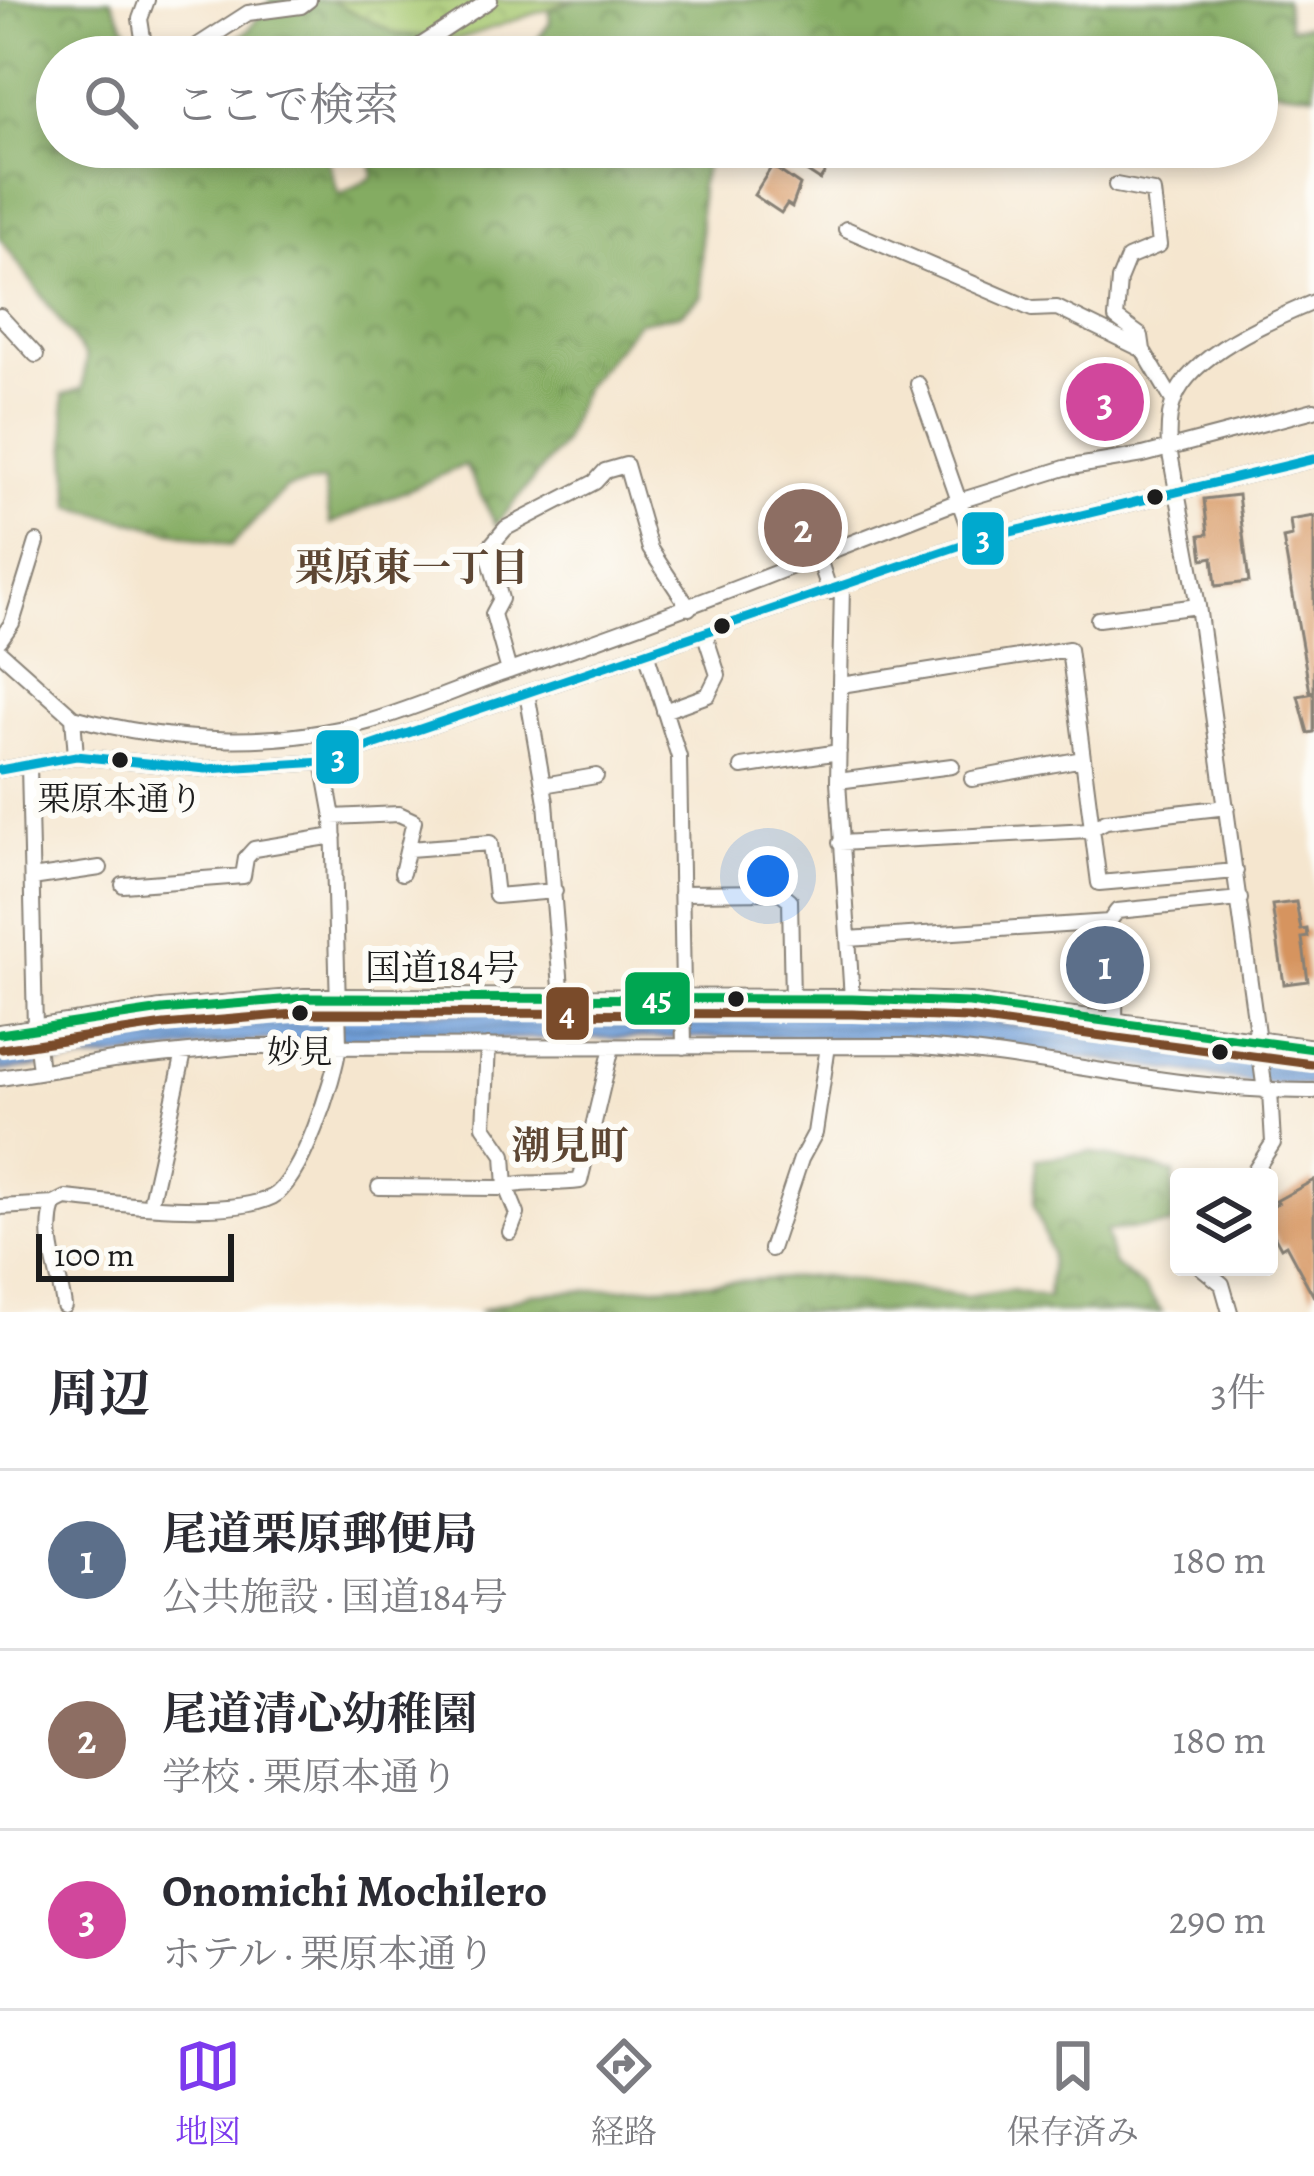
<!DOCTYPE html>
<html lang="ja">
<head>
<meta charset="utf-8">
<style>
	body { margin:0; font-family:Alegreya,"Noto Serif JP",serif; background:#f2f2f3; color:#2b2b33 }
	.controls { position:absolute; right:36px; bottom:36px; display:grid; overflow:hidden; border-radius:12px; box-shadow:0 6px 18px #0003 }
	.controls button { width:108px; height:108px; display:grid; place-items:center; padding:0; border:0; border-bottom:3px solid #e1e1e2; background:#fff; color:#2b2b33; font:60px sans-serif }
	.scale { position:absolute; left:36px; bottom:30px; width:198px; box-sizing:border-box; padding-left:12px; border:6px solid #1c1c1c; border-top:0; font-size:33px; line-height:42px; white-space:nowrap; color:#1c1c1c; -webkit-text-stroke:9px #fdfcf7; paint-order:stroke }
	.you { position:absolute; left:768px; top:876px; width:42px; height:42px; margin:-30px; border:9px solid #fff; border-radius:50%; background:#1a73e8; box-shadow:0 0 0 18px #1a73e833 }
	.badge { display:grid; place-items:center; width:78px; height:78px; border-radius:50%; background:#7c3aed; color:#fff; font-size:39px; font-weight:700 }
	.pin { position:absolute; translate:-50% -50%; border:6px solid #fff; box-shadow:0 3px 12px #0006 }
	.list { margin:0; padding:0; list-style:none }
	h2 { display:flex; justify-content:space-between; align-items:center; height:156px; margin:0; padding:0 48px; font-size:51px }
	h2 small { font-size:39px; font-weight:400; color:#7c7c81 }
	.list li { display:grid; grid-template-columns:78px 1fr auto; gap:36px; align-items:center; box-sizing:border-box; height:180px; padding:0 48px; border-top:3px solid #e1e1e2 }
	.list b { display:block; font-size:45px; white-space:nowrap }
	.list p { margin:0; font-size:39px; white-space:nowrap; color:#7c7c81 }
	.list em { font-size:39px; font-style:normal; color:#7c7c81 }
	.icon { flex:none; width:66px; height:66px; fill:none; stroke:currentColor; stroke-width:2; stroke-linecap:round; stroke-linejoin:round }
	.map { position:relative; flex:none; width:1314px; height:1312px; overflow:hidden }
	.search { position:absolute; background:#fff; box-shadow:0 6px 18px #0003; left:36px; right:36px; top:36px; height:132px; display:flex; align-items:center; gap:30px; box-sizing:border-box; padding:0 42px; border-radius:66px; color:#7c7c81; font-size:45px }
	.sheet { height:696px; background:#fff }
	nav { display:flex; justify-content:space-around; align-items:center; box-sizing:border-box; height:168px; border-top:3px solid #e1e1e2; background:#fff; font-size:33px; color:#7c7c81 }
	nav a { display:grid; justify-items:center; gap:6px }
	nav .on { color:#7c3aed }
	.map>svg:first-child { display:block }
</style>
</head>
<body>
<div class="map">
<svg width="1314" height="1312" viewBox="0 0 1314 1312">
	<defs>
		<pattern id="forest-crowns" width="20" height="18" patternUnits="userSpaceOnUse" patternTransform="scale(3)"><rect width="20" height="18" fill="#84ac62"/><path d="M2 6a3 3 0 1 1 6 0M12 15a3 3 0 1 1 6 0" fill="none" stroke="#6b8b50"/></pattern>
		<pattern id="park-crowns" width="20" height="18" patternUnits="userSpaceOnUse" patternTransform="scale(3)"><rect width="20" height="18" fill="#a6c76f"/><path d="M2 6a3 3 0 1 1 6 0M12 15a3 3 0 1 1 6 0" fill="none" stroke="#8eaa60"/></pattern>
		<pattern id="water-rules" width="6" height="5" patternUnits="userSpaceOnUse" patternTransform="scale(3)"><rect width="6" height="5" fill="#6f9ed8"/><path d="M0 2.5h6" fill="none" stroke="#5a80ae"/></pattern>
	</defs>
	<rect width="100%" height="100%" fill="#fdfcf7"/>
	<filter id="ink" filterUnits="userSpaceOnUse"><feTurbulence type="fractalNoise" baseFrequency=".00833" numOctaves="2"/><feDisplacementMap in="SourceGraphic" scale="24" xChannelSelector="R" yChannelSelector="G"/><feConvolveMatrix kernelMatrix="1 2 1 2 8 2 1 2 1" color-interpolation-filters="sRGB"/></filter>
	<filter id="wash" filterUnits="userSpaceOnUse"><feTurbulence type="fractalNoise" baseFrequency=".004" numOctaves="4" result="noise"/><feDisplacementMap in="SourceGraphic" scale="48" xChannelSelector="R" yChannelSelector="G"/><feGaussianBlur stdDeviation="2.7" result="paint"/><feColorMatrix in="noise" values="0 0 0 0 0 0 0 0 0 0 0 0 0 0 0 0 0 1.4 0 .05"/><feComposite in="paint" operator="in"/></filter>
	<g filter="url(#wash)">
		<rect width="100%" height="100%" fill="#f5e6cf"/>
		<!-- forest -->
		<path fill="url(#forest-crowns)" stroke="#50643f" stroke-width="3" d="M0 0H111L141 57H57V147H324L339 195 373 177 371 151 375 147H711L700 186 702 296 680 314 638 322 584 388 562 444 496 525 465 465 330 524 324 481 286 488 231 546 71 507 63 395 83 388 86 357 0 238Z
			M271 0H485L399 57H209L249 30Z
			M548 0H1285L1289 28 1314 25V94L1257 87V57H524L550 23Z
			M1091 1152 1174 1173 1172 1225 1106 1231 1113 1263 1145 1289 1162 1312H478L530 1294 823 1276 967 1297 1011 1290 1048 1298 1051 1253 1034 1205 1036 1159Z"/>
		<!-- park -->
		<path fill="url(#park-crowns)" stroke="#617246" stroke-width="3" d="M330 0H575L459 39 396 34Z"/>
		<!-- water -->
		<path fill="url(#water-rules)" stroke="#465d7a" stroke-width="3" d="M614 1010 972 1019 1167 1044 1250 1061 1314 1065V1086L1252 1082 973 1042 776 1037 263 1040 0 1071V1045L234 1015Z"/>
		<g id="blocks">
			<!-- building -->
			<path fill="#d6945e" d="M809 147 833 160 820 180 797 165Z
				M772 166 800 185 792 207 787 204 781 213 754 195Z
				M1238 495 1249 582 1216 586 1213 557 1203 559 1200 535 1208 534 1204 499Z
				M1314 516V691L1310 692 1283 538 1292 536 1290 520Z
				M1314 693V732L1308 733 1298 696Z
				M1296 902 1301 930 1307 929 1308 937 1302 938 1308 981 1284 984 1272 905Z
				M1314 1180V1297L1286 1245 1281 1248 1269 1226 1273 1224 1269 1216V1208L1278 1203 1276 1201Z"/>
		</g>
	</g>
	<g filter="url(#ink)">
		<use href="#blocks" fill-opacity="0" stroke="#888176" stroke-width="3"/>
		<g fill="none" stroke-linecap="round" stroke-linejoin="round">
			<!-- minor casing -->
			<g stroke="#888176" stroke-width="18">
				<path id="minor" d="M146 57 140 19 147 0
					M180 57 248 13 301 6 309 0
					M403 57 490 0
					M1116 185 1153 192 1159 245 1128 258 1119 280 1116 318 1141 336 1143 350
					M846 229 1032 309 1057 308 1143 350 1173 401
					M0 316 36 355
					M918 384 973 541
					M842 587 838 781 852 999
					M830 592 818 556 959 501 1065 468 1143 455 1314 410
					M1098 619 1198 606
					M0 640 12 623 37 542
					M0 652 73 717 76 756
					M647 655 679 757 684 1047
					M509 671 493 614 501 599 487 550 506 528 595 482 605 471 626 465 650 549 689 608
					M841 685 1069 649 1099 883 1236 871
					M527 693 546 802 562 1000
					M664 711 708 695 718 675 705 635
					M73 717C169 743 274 749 371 721 418 707 463 687 509 671 613 635 716 597 818 556
					M29 765 35 1028 40 1071
					M742 767 839 752
					M0 770 76 756 206 769 323 762 973 541 1314 459
					M972 779 1083 759
					M838 781 952 766
					M543 785 596 776
					M333 817 399 814 414 821 402 873
					M840 843 1089 830 1106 821 1227 807
					M409 849 490 843 496 896 555 891
					M32 878 100 868
					M123 885 243 876 246 858 254 849 334 836
					M681 893 780 892 790 900 792 1000
					M1109 922 1116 955 1115 1022
					M848 939 1109 922 1117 911 1240 899
					M488 1046 484 1126 504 1155 506 1187 517 1214 510 1232
					M0 1078 113 1060 237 1047 908 1046C1045 1055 1177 1092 1314 1091
					M1265 1091 1198 606 1169 448C1168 432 1168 415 1174 400 1191 354 1271 320 1314 302
					M1251 1177 1273 1143 1270 1091
					M379 1187 500 1188C526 1180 554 1185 580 1181L612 1047
					M150 1205 184 1053
					M0 1207 54 1204
					M771 1249 801 1159 815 1133 828 1046
					M1201 1267 1222 1284 1230 1312
					M64 1306C59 1269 43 1242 54 1204L66 1198C116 1204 229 1218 272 1197 301 1182 335 1078 339 1045L333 817 323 762"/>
			</g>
			<!-- highway casing -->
			<g stroke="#888176" stroke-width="22">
				<path id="highway" d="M0 1034 162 1010 305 998 852 999 969 1003 1314 1049"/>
			</g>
			<!-- minor -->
			<use href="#minor" stroke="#fff" stroke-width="14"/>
			<!-- highway -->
			<use href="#highway" stroke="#fff" stroke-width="18"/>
			<!-- bus-1 casing -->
			<g stroke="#fdfcf7" stroke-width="18">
				<path id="bus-1" d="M0 770 76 756 206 769 323 762 973 541 1314 459"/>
			</g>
			<!-- bus-2 casing -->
			<g stroke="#fdfcf7" stroke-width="18">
				<path id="bus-2" d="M0 1034 162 1010 305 998 852 999 969 1003 1314 1049"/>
			</g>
			<!-- bus-3 casing -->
			<g stroke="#fdfcf7" stroke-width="18">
				<path id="bus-3" d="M2 1049 164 1025 306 1013 852 1014 968 1018 1312 1064"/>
			</g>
			<!-- bus-1 -->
			<use href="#bus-1" stroke="#00a9ce" stroke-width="9"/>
			<!-- bus-2 -->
			<use href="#bus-2" stroke="#00a651" stroke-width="9"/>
			<!-- bus-3 -->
			<use href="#bus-3" stroke="#7a4b2a" stroke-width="9"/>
		</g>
	</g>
	<!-- markers -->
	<g fill="#1c1c1c" stroke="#fdfcf7" stroke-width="4.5">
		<circle cx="1155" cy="497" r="10"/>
		<circle cx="722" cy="626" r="10"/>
		<circle cx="120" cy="760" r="10"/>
		<circle cx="736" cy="999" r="10"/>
		<circle cx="300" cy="1013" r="10"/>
		<circle cx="1220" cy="1052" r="10"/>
	</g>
	<g text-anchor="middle" stroke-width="12" stroke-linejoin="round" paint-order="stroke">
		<!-- bus labels -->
		<g font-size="33" fill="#1c1c1c" stroke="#fdfcf7">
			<text x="120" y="810">栗原本通り</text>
			<text x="300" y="1063">妙見</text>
		</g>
		<!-- street labels -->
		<g font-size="36" fill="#1c1c1c" stroke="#fdfcf7">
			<text x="442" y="980">国道184号</text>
		</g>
		<!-- neighbourhood labels -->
		<g font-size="39" font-weight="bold" fill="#5d4633" stroke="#fdfcf7">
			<text x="412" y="581">栗原東一丁目</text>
			<text x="570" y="1159">潮見町</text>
		</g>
	</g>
	<g stroke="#fdfcf7" stroke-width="4.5">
		<rect x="960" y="510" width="46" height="57" rx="12" fill="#00a9ce"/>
		<rect x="314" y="728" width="47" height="58" rx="12" fill="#00a9ce"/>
		<rect x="623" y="970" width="69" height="57" rx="12" fill="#00a651"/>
		<rect x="544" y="985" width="47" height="57" rx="12" fill="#7a4b2a"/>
	</g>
	<g font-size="33" text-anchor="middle" font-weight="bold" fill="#fff">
		<text x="983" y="550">3</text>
		<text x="338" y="769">3</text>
		<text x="657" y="1010">45</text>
		<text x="567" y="1025">4</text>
	</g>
</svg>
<div class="controls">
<button><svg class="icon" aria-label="layers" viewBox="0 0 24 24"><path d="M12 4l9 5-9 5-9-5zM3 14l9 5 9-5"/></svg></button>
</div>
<div class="scale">100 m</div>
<div class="you"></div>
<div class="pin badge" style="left:1105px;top:965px;background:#5c6f8a">1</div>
<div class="pin badge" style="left:803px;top:528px;background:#8d6e63">2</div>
<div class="pin badge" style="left:1105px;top:402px;background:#d1479c">3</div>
<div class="search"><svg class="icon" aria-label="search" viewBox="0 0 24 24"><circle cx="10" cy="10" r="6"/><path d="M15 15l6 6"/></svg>ここで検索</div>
</div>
<section class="sheet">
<h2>周辺<small>3件</small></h2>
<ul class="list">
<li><span class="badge" style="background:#5c6f8a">1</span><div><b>尾道栗原郵便局</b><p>公共施設 · 国道184号</p></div><em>180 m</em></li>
<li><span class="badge" style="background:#8d6e63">2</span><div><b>尾道清心幼稚園</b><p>学校 · 栗原本通り</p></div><em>180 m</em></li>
<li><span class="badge" style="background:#d1479c">3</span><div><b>Onomichi Mochilero</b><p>ホテル · 栗原本通り</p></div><em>290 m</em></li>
</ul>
</section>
<nav>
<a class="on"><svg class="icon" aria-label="map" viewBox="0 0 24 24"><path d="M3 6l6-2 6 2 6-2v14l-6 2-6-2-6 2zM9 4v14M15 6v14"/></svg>地図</a>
<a><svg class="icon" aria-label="directions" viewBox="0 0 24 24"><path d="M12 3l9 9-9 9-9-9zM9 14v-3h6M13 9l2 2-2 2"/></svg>経路</a>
<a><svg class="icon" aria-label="saved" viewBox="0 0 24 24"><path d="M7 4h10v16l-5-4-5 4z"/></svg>保存済み</a>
</nav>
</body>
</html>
